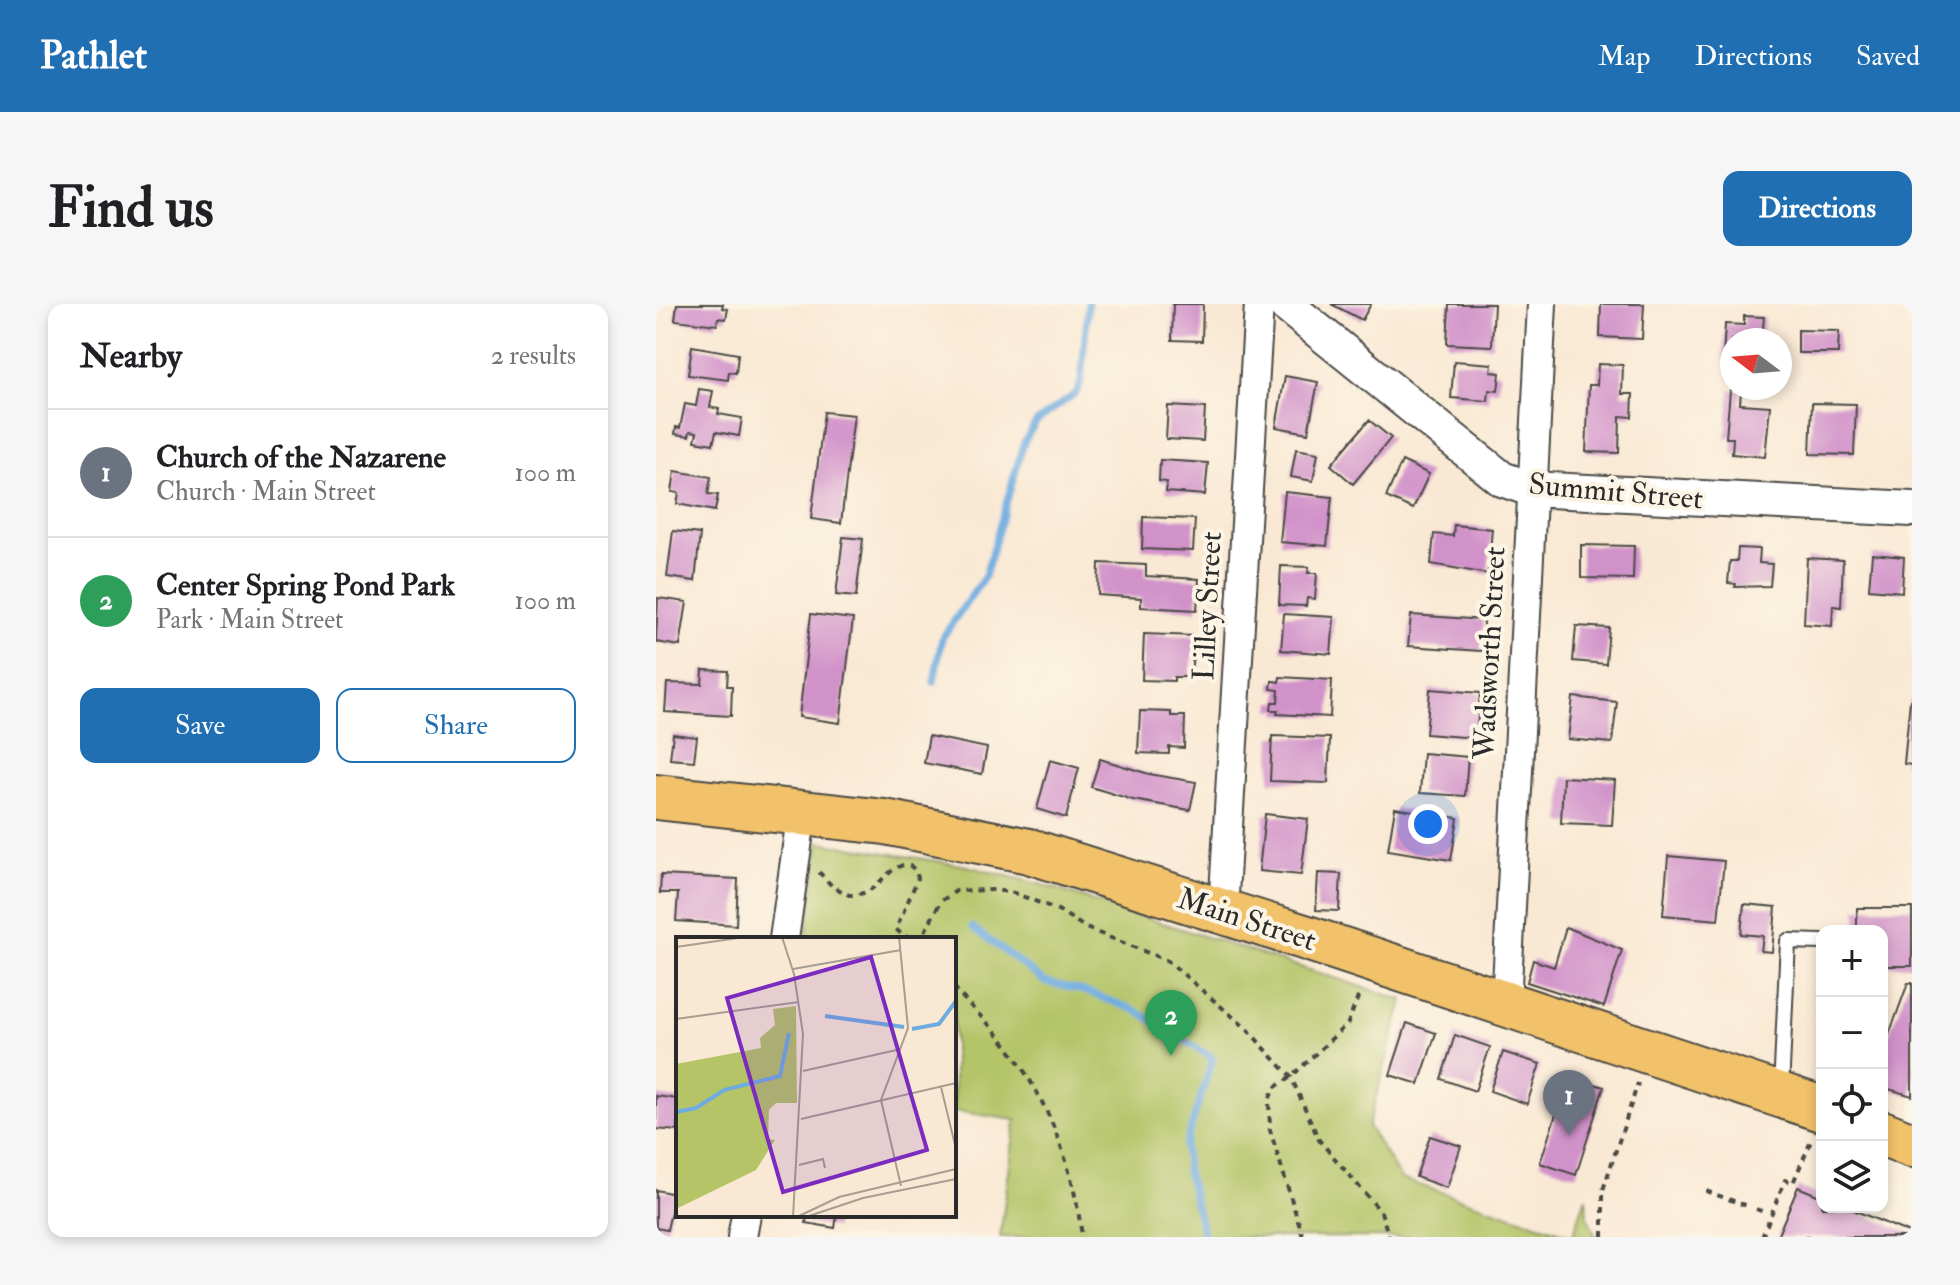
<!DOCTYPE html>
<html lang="en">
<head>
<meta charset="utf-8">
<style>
	body { margin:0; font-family:"IM FELL Double Pica",serif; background:#f6f6f6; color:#202124 }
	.controls { position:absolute; right:24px; bottom:24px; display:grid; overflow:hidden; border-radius:16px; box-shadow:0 4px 12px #0003 }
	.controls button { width:72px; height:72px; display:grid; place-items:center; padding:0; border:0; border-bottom:2px solid #e0e0e0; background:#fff; color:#202124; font:40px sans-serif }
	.compass { position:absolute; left:1064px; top:24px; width:72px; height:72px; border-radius:50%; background:#fff; box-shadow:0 4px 12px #0003; rotate:286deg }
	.you { position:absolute; left:772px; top:520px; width:28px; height:28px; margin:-20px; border:6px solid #fff; border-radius:50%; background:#1a73e8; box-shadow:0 0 0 12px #1a73e833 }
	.badge { display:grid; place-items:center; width:52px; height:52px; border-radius:50%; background:#1f6fb2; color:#fff; font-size:26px; font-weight:700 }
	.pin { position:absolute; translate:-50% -66px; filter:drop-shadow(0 2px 4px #0008) }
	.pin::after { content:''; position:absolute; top:42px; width:28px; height:24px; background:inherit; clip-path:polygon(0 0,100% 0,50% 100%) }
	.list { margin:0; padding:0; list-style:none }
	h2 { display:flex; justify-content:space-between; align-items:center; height:104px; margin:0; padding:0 32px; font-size:34px }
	h2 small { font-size:26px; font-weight:400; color:#757577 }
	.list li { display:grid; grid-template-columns:52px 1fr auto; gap:24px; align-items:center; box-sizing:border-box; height:128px; padding:0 32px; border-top:2px solid #e0e0e0 }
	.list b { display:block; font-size:30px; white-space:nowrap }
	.list p { margin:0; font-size:26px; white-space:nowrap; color:#757577 }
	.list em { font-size:26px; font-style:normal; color:#757577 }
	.actions { display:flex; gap:16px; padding:24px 32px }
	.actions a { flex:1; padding:18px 0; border:2px solid #1f6fb2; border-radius:16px; text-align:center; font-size:28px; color:#1f6fb2 }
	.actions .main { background:#1f6fb2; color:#fff }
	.icon { flex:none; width:44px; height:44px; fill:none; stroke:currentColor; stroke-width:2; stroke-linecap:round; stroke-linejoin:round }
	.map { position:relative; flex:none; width:1256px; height:933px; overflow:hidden; border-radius:16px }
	header { display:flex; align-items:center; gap:48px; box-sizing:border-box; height:112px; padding:0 40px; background:#1f6fb2; color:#fff }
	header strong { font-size:38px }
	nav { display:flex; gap:44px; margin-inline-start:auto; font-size:28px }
	.intro { display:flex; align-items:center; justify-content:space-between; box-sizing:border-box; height:192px; padding:0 48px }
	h1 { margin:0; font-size:56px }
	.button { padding:20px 36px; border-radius:16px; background:#1f6fb2; color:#fff; font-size:28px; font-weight:700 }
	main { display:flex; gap:48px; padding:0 48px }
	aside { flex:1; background:#fff; border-radius:16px; box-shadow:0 4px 12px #0003 }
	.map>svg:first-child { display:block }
</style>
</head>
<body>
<header>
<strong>Pathlet</strong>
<nav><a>Map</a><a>Directions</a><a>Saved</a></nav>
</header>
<div class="intro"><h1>Find us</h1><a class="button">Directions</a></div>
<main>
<aside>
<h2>Nearby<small>2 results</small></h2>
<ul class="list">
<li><span class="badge" style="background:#6b7280">1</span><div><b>Church of the Nazarene</b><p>Church · Main Street</p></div><em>100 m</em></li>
<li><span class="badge" style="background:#2e9e5b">2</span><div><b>Center Spring Pond Park</b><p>Park · Main Street</p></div><em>100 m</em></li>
</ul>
<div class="actions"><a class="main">Save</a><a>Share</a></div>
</aside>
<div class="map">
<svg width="1256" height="933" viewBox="0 0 1256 933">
	<rect width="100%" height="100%" fill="#fcf5e5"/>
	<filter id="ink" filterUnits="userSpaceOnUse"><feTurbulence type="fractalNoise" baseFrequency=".0125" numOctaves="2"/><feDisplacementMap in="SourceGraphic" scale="16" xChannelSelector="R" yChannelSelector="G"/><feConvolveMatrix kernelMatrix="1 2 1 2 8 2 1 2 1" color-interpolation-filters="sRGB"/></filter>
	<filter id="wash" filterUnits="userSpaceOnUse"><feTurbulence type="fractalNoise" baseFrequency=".006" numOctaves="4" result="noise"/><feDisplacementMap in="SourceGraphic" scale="32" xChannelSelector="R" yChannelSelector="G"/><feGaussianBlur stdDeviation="1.8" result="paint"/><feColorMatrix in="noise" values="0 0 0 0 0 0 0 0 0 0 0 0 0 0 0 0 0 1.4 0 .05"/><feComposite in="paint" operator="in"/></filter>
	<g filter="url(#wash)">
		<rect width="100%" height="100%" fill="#f9e9d4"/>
		<!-- green -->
		<path fill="#b4c467" stroke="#707849" stroke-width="2" d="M163 538 311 562 391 582 747 696 712 822 745 875 917 932 930 893 931 912 940 933H344L360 816 298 807V635H150Z"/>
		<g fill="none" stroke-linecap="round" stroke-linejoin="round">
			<!-- stream -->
			<path stroke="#6eace0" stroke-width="7" d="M278 378 286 334 329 272 368 138 380 118 420 89 425 78 432 0
				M316 623 389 678 428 687 479 706 557 754 529 842 530 864 548 933"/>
		</g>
		<g id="blocks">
			<!-- building -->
			<path fill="#d192ca" d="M21 0H67L66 4 72 5 70 15 62 14 61 21 19 16Z
				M517 0H547L546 37 516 36Z
				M675 0H715L706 16Z
				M793 0H838L836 42 791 40Z
				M945 0H988L986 35 944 33Z
				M1088 12 1108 13 1106 36H1076V56H1067L1069 20 1088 21Z
				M1142 26 1183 27 1182 49H1142Z
				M36 42 82 50 80 69 73 68 72 76 32 71Z
				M798 57 836 60 835 68 844 69 842 87 833 86 832 97 795 94Z
				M942 60 967 61 966 90H977L976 113 964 112 963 149 930 148 933 81H941Z
				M629 72 662 78 652 129 620 123Z
				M43 85 57 87 54 103 63 105 62 110 86 114 83 132 60 128 57 140 39 137 41 128 34 127 33 132 19 130 20 123 24 124 29 100 40 102Z
				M1074 86H1085L1084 100 1114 102 1109 153 1076 150 1077 134H1070Z
				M1156 99 1200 100 1198 151 1154 150Z
				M512 102 549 104 547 137 510 135Z
				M168 108 198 111 185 219 155 215Z
				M713 116 735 134 697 180 675 161Z
				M640 145 662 149 657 177 635 173Z
				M504 156 552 159 549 191 510 188 511 178 503 177Z
				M746 157 773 170 757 205 730 193Z
				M19 167 55 173 52 190 62 191 59 207 21 200 23 189 16 188Z
				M629 188 676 193 671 242 624 238Z
				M487 213 539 215 537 247 486 245Z
				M798 221 836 225 832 270 775 260 778 230 797 232Z
				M17 227 44 230 39 277 11 273Z
				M187 233 207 235 200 293 180 291Z
				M925 241 978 242 977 275 925 274Z
				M1082 244 1104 245 1103 259 1116 260 1114 282 1079 283 1080 280 1072 279 1074 257H1081Z
				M1216 250 1248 253 1246 288 1213 285Z
				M1151 254 1187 256 1185 303 1177 302 1176 322 1148 320Z
				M443 259 490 261V272L543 275 541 306 485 303V294L442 291Z
				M625 262 653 263 652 269H661L659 295 651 294 650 302 623 301Z
				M2 294 31 298 24 342 0 338Z
				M155 310 197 315 184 419 143 413Z
				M628 310 678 313 675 350 625 346Z
				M755 311 828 316 825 347 752 342Z
				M920 322 953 324 950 360 917 357Z
				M488 330 540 332 534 373H518V377L486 376Z
				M47 366 72 367 71 382H76L75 412 9 408 11 379 46 380Z
				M624 373 676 376 674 413 621 410 622 406H615L616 398H622L623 386 615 385 616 377 623 378Z
				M774 385 824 389 820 434 770 430Z
				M917 393 961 398 956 439 912 435Z
				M1254 396H1256V461L1248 460Z
				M484 407 515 408V412H529L528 444 513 443V450L482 449Z
				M17 430 41 433 38 457 14 455Z
				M273 432 331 444 326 470 268 459Z
				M616 432 674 434 672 479 614 477Z
				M767 449 812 453 809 492 764 489Z
				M444 455 493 470 540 478 534 506 477 496 435 483Z
				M394 456 423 464 410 514 381 505Z
				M907 473 959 476 956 521 905 519Z
				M739 504 802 514 795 556 732 546Z
				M609 510 652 515 645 571 603 567Z
				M1012 552 1068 557 1062 616 1007 611Z
				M662 569 685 570 683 607 660 606Z
				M5 571 82 575 80 621 20 617 22 589H4Z
				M1088 600 1120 603 1116 648 1105 647 1107 632 1085 630Z
				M1201 604H1256V662H1226V627H1201Z
				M910 623 966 646 948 703 871 678 877 656 898 663Z
				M1252 679H1256V792L1226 783V750Z
				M751 719 780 729 763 780 734 771Z
				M799 731 834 743 819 787 785 775Z
				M847 748 884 760 871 800 834 787Z
				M907 770 948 783 920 871 884 859 902 804 897 802Z
				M0 792 22 795V827L0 825Z
				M774 832 805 842 791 884 760 873Z
				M1142 883 1166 893V903H1190L1256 930V933H1121Z
				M0 886 19 890 11 926 0 924Z
				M151 911H181L179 924 150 919Z"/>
		</g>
	</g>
	<g filter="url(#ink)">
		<use href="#blocks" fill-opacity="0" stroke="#4a4844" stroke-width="2"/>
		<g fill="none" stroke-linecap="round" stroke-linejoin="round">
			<!-- service casing -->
			<g stroke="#4a4844" stroke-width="18">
				<path id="service" d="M1125 786 1132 637 1166 638"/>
			</g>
			<!-- minor casing -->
			<g stroke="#4a4844" stroke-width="32">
				<path id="minor" d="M567 607 603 0
					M128 635 146 507
					M850 700 886 0
					M86 933 90 911"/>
			</g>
			<!-- tertiary casing -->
			<g stroke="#4a4844" stroke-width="38">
				<path id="tertiary" d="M629 0 846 175 875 185 1256 205"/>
			</g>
			<!-- primary casing -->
			<g stroke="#4a4844" stroke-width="48">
				<path id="primary" d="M0 493 229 518 373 547 648 633 1166 805
					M1226 829 1256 841"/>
			</g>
			<!-- path -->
			<path stroke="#4a4844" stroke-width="4" stroke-dasharray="6 6" stroke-linecap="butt" d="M163 568 176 582 193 591C202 591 211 589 218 583 230 573 253 544 262 574L240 625 247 632 265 635 285 597 300 587 339 586 358 589 402 606 430 624 512 657 590 724 635 773 663 836 725 908 733 933
				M298 683C313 703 333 718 348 738 393 797 417 860 426 933
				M1050 887 1094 903
				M1100 905 1110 909
				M647 933 614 826 613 796 618 784 635 773 692 719 704 688
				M947 933V886L982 779
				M1106 933 1129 876 1137 879 1155 837"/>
			<!-- service -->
			<use href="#service" stroke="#fff" stroke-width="14"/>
			<!-- minor -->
			<use href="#minor" stroke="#fff" stroke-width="28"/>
			<!-- tertiary -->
			<use href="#tertiary" stroke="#fff" stroke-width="34"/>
			<!-- primary -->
			<use href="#primary" stroke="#f2c26a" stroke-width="44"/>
		</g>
	</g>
	<g text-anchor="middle" stroke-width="8" stroke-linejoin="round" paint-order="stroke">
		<!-- street labels -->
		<g font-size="30" fill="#2b2b2b" stroke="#fcf5e5">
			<text transform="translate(960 187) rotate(5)" y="10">Summit Street</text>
			<text transform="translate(551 302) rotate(-87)" y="10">Lilley Street</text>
			<text transform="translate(833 349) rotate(-87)" y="10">Wadsworth Street</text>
			<text transform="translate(591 615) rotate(18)" y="10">Main Street</text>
		</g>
	</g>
	<!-- overview -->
	<g transform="translate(20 633)">
		<rect width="280" height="280" fill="#f9e9d4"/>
		<path d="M120 69 121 166H100L93 173 92 202 99 203 80 233 0 272V127L85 111 84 101 99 88 97 72Z" fill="#b4c467"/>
		<path fill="none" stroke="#6eace0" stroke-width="4" d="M149 79 228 90M236 92 263 87 280 64M0 175 20 171 48 153 104 139 113 96"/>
		<path fill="none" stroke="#a79d90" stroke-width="2" d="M106 0 118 37 127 97 117 280M223 0 232 91 205 163 225 249M0 10 69 0M117 32 225 13M0 82 123 65M127 134 225 112M265 150 280 212M125 182 280 146M123 228 147 222 149 231M121 280 163 260 280 232M130 280 187 261 280 242"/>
		<path fill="#7b2cbf" fill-opacity="0.15" stroke="#7b2cbf" stroke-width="4" d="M195 20 251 213 107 255 51 61Z"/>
		<rect width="280" height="280" fill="none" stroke="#2b2b2b" stroke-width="4"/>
	</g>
</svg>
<div class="controls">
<button>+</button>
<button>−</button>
<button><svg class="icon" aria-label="locate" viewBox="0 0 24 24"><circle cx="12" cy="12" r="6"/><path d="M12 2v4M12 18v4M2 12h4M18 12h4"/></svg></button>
<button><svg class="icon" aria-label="layers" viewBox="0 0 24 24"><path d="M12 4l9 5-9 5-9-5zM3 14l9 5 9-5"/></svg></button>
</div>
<svg class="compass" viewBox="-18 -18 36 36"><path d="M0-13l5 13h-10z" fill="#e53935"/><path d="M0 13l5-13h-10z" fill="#757577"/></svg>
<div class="you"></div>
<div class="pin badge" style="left:913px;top:832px;background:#6b7280">1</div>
<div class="pin badge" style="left:515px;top:752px;background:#2e9e5b">2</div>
</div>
</main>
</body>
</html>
